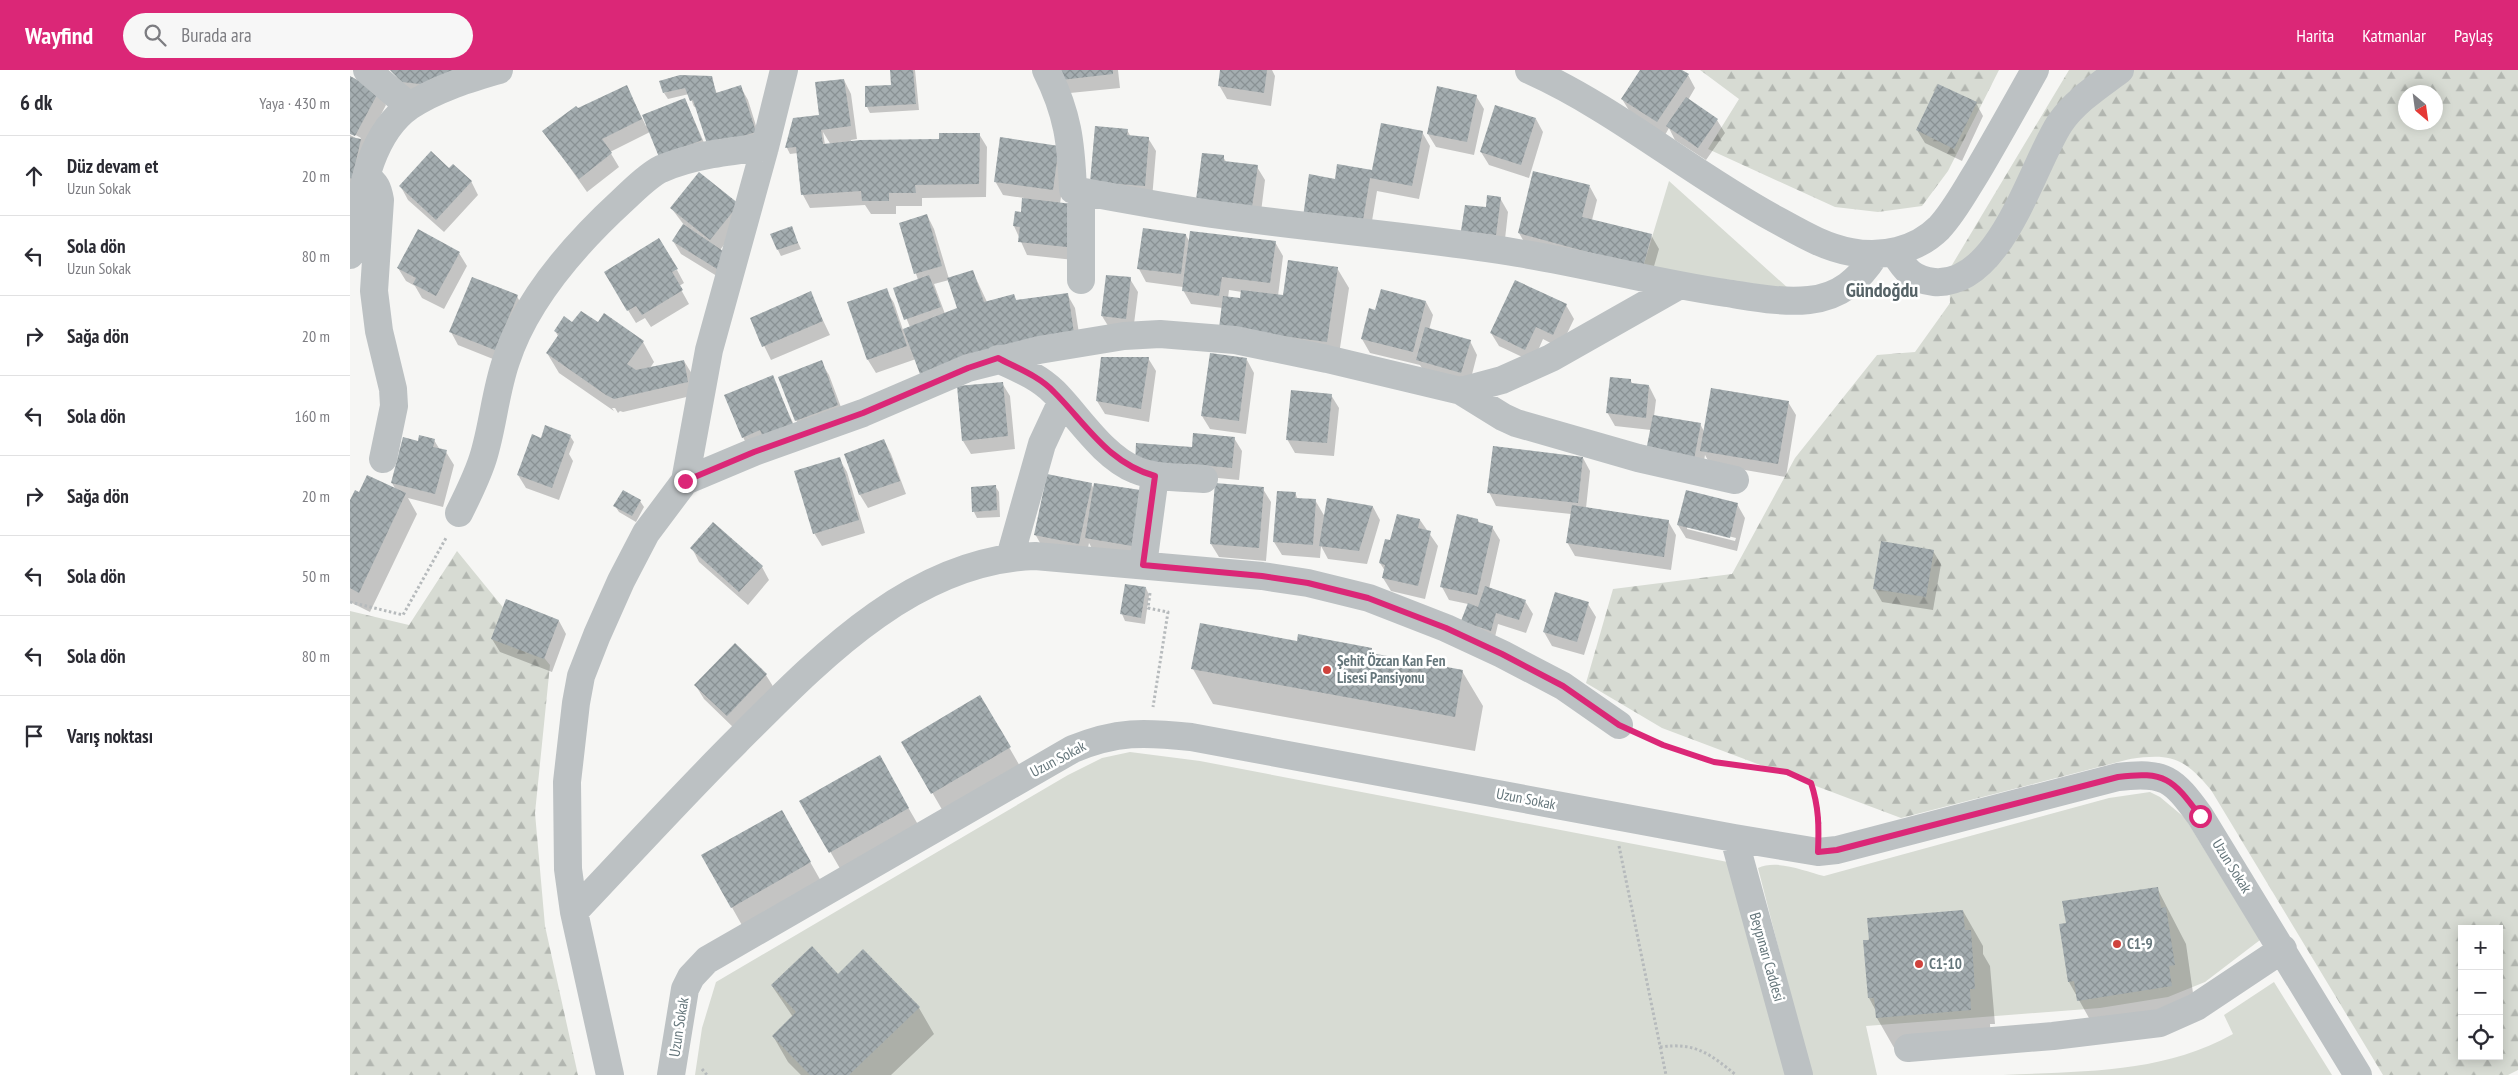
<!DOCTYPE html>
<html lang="tr">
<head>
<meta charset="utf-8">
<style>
	body { margin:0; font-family:"PT Sans Narrow",sans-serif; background:#f7f7f7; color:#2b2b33 }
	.controls { position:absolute; right:15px; bottom:15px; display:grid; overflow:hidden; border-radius:0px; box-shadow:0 2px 12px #0003 }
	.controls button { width:45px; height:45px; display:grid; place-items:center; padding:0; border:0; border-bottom:1px solid #e1e1e2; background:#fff; color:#2b2b33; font:25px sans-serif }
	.compass { position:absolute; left:2048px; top:15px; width:45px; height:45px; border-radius:50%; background:#fff; box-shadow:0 2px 12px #0003; rotate:151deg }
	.stop { position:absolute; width:15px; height:15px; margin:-11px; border:4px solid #db2777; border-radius:50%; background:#fff }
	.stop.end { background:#db2777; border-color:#fff; box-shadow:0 1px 5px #0008 }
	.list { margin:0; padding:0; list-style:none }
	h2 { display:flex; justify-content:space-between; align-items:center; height:65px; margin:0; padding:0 20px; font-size:21px }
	h2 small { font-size:16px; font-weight:400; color:#7c7c81 }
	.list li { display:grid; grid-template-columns:32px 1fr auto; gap:15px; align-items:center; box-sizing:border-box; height:80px; padding:0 20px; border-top:1px solid #e1e1e2 }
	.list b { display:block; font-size:19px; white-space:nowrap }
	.list p { margin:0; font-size:16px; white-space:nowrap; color:#7c7c81 }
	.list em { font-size:16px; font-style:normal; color:#7c7c81 }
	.icon { flex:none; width:28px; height:28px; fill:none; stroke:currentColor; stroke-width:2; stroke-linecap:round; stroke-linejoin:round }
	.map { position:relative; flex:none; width:2168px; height:1005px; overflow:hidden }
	header { display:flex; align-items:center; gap:30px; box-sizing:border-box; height:70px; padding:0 25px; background:#db2777; color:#fff }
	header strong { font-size:24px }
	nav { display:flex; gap:28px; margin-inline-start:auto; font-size:18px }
	.search { width:350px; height:45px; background:#f7f7f7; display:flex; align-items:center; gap:12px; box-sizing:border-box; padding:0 18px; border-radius:28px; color:#7c7c81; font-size:19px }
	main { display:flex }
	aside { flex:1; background:#fff }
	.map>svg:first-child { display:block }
</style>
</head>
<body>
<header>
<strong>Wayfind</strong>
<div class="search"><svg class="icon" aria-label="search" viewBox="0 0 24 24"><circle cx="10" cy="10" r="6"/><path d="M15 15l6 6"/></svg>Burada ara</div>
<nav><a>Harita</a><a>Katmanlar</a><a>Paylaş</a></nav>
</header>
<main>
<aside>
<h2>6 dk<small>Yaya · 430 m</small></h2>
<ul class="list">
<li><svg class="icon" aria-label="ahead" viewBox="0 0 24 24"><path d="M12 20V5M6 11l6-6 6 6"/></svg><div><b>Düz devam et</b><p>Uzun Sokak</p></div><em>20 m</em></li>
<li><svg class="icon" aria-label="left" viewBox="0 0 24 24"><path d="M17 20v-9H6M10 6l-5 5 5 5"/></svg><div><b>Sola dön</b><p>Uzun Sokak</p></div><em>80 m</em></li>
<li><svg class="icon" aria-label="right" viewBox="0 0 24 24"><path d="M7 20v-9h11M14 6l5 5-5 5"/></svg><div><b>Sağa dön</b></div><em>20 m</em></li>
<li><svg class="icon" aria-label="left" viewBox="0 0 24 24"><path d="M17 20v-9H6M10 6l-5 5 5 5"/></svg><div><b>Sola dön</b></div><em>160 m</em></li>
<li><svg class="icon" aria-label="right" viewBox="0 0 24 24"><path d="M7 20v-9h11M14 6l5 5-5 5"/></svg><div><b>Sağa dön</b></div><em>20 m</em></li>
<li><svg class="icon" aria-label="left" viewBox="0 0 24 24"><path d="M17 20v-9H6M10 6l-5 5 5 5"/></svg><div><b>Sola dön</b></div><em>50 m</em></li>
<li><svg class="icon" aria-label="left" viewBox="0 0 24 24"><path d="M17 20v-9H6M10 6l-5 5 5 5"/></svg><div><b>Sola dön</b></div><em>80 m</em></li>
<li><svg class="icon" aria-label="arrive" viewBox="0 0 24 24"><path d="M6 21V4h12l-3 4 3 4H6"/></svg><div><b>Varış noktası</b></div></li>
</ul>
</aside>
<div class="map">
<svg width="2168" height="1005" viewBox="0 0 2168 1005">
	<defs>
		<pattern id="forest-firs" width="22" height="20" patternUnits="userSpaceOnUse" patternTransform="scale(1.25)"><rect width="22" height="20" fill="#d7dbd3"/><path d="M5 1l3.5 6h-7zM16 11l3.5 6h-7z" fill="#b2b6b0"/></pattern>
		<pattern id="building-cross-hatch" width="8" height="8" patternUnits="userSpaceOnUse" patternTransform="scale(1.25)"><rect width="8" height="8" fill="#a4adb0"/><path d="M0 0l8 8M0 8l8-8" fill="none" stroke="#899194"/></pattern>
	</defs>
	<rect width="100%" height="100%" fill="#f6f6f4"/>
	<!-- green -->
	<path fill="#d7dbd3" d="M1319 111 1439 219 1293 197Z
		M780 682 850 691 1383 793 1437 1005H345L352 958 366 912 718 705 752 688Z
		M1800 722 1810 727 1835 748 1910 870 1855 912 1818 927 1750 938 1516 956 1527 1005H1461L1408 798C1427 789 1454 801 1474 806L1759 728Z
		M1924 912 1982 1005H1653C1733 1001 1811 1004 1883 964L1874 945Z"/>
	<!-- forest -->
	<path fill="url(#forest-firs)" fill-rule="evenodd" d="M1350 0H1649L1598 101 1572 136 1528 142 1485 137 1358 79 1389 29Z
		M1719 0H2168V1000L2158 1005H2033L1861 720C1834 688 1822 683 1780 689L1551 748 1312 658 1236 613 1263 519 1382 504 1445 388 1527 285 1565 282 1600 233 1599 200ZM2056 22H2086V52H2056ZM2112 859H2149V986H2112Z
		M107 481 200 595 185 743 195 856 228 1005H0V541L59 555Z"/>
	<!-- shadow -->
	<path fill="#0003" fill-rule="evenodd" d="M44 0H139L60 26 50 14Z
		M541 0H565L569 40 520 43 517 37 542 16Z
		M711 0H768L770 18 720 23Z
		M871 0H922L925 6 921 36 877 29 869 15Z
		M1291 0H1330L1338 5 1345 18 1338 30 1367 50 1375 63 1356 90 1325 70 1319 58 1315 65 1280 42 1272 29Z
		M0 7 28 22 36 35 14 77 0 119V65L10 70 11 68 0 62Z
		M361 7 367 24 390 16 398 30 412 75 367 90 347 36 344 37 339 24 318 29 314 23Z
		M494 10 501 24 507 69 501 70V73L590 70 629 64 637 77 636 127 572 128V136H546V144H521L515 135 460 138 453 125 448 83 440 84 437 78 470 46ZM473 62 481 75H475Z
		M276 16 296 56 335 29 359 84 300 62 260 82 269 97 237 122 194 61 227 40Z
		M1126 26 1134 39 1124 85 1086 77 1078 64Z
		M1626 33 1633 46 1612 91 1575 73 1567 60Z
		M1186 49 1193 62 1179 108 1139 95 1131 82Z
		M777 60 781 67 798 68 806 81 802 129 741 112Z
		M1072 62 1080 76 1069 129 1027 121 1019 169 986 111 1023 101Z
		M651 69 716 90 710 134 724 190 677 185 664 156 672 143 674 128 653 125 645 111Z
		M873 87 877 93 907 97 915 110 910 150 855 143Z
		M100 100 121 111 128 125 94 162 58 130 51 117Z
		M350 104 395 148 370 180 375 211 331 184 323 171 334 155 322 139Z
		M1240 117 1247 130 1242 150 1301 165 1309 179 1300 210 1177 177 1169 163Z
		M1150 128 1158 142 1154 178 1113 161Z
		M577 145 584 159 599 209 623 202 637 232 663 225 667 231 717 224 725 238 731 276 566 289 526 303 518 290 536 220 544 233 553 260 560 257 544 219 568 210 550 153ZM599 210 609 239 595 244 584 214Z
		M441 158 451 179 431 186 428 180Z
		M836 165 840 173 925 172 933 186 928 226H934L987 198 999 218 988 291 873 238 841 234 833 220V217L796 212 789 199ZM879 220 892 222 891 229 878 228Z
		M109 183 117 196 94 239 72 228 65 216 56 211 48 198Z
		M327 200 334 213 329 216 339 234 301 257 295 248 286 253 263 216Z
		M780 209 788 222 783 262 760 259 752 246Z
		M460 223 480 265 421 290 401 249Z
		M167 226 174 240 153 293 108 275 101 262Z
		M1076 232 1083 245 1079 260 1120 271 1127 285 1119 316 1075 303 1070 295 1020 283 1012 269 1026 242Z
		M1216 235 1224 249 1210 278 1193 269 1183 292 1149 276 1141 263Z
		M223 254 293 272 304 292 300 298 334 291 342 304 345 325 273 342 270 341 268 343 265 338H262L264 341 209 303 197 283 208 266 205 261Z
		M798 288 806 301 799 352 755 344 747 331Z
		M897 290 904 303 896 364 860 359 852 346Z
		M471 292 479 305 495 348 454 364 446 350Z
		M422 307 450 368 400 381 393 367Z
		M1280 310 1283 314 1299 316 1306 330 1304 346 1350 354 1355 363 1438 332 1446 345 1436 407 1360 394 1355 385 1352 402 1301 360 1265 356 1257 342Z
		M652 313 660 326 665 379 621 384 613 371Z
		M981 325 989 338 984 386 945 383 937 369Z
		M220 366 224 372 219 384 223 391 209 430 176 418 168 405Z
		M884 368 892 381 889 410 847 406 794 408 843 379Z
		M84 370 90 380 96 382 104 395 93 437 58 428 67 444 20 542 0 532V433L10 424 46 420 42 413 68 373Z
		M534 370 541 384 556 424 518 438 510 425 495 385Z
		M489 388 497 402 515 463 472 476 464 463Z
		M1233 388 1240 401 1236 438 1318 451 1326 465 1321 500 1225 486 1217 472 1221 444 1146 436 1139 422Z
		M741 414 744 419 795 489 744 482 739 473 736 487 693 478 685 464Z
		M645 416 649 422 650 447 627 448 624 442Z
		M913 419 921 432 916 491 869 487 861 474Z
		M945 423 948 429 965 430 975 447 1023 437 1030 450 1017 494 978 489 971 476 970 488 932 485 924 472Z
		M290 431 294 437 286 452 269 442 265 436Z
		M1387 434 1395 448 1387 481 1336 468 1328 455ZM1337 456 1386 468 1385 471 1337 459Z
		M1070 450 1088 476 1075 529 1041 521 1033 508 1035 501 1030 493 1041 472Z
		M1128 450 1130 454 1142 457 1150 470 1139 519 1175 531 1183 544 1176 563 1148 554 1145 567 1116 558 1118 534 1099 530 1092 517Z
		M342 478 412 497 419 510 398 535 349 492Z
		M1583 481 1591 494 1583 540 1532 532 1524 518Z
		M796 518 799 525 795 554 775 551 772 544Z
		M1238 534 1246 547 1234 585 1202 576 1194 562Z
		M209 551 216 564 202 602 150 582 142 569Z
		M948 572 1021 579 1025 585 1112 601 1133 636 1125 681 863 634 843 599Z
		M416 605 424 618 385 659 354 629 346 616Z
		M630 627 671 698 594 743 553 672Z
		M529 687 570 758 492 802 451 731Z
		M432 742 472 813 393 857 353 786Z
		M1807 818 1836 874 1844 930 1749 966 1719 912 1717 854Z
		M1613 841 1633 876V884L1640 896 1645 954H1640L1641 975 1547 983 1527 948 1526 941 1519 928 1514 871Z
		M422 916 569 938 584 964 541 1005H451L438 992 423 966 443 947Z"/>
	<!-- building -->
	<path fill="url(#building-cross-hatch)" d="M40 0H116L79 15 52 12Z
		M540 0H563L566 34 515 37V16L541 15Z
		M710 0H763V4L711 10Z
		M870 0H917L914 23 868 16Z
		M1290 0H1332L1339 4 1307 52 1271 29Z
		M330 5 362 6 366 23 391 15 406 62 358 77 343 30 340 31 335 18 313 23 309 11Z
		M0 6 29 21 5 66 0 64Z
		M494 9 501 56 471 60 473 74 511 70 589 69V63H630L629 114 565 115 566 123H539V131H512L511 121 451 125 446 77 435 78 443 48 469 45 465 12Z
		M1588 14 1627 32 1604 79 1566 60Z
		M277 15 292 49 252 69 262 83 229 109 192 61 226 36 228 38Z
		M1087 16 1127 25 1117 72 1077 64Z
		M1336 27 1368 49 1348 78 1316 56Z
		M335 28 352 70 309 87 292 45Z
		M1145 35 1186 48 1171 95 1130 82Z
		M1031 53 1073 61 1062 116 1020 108 1012 156 953 147 959 104 985 109 987 94 1022 100Z
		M745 56 778 59 777 65 799 67 795 116 740 112Z
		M0 67 11 69 2 109 0 108Z
		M650 67 709 76 703 120 644 112Z
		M81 81 99 98 103 94 122 111 86 150 49 116Z
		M852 83 874 85V91L908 95 902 137 846 130Z
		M1183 101 1240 115 1232 147 1302 164 1293 197 1168 163Z
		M349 102 389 134 360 170 320 138Z
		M1137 125 1151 127 1146 165 1111 161 1115 135 1136 137Z
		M672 128 722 134 717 177 668 172 670 157 663 156 665 141 671 142Z
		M577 144 592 196 564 204 549 153Z
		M333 154 373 181 367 199 322 171Z
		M442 156 448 173 427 180 420 164Z
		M793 158 836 164 831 204 787 199Z
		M68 159 110 182 86 226 63 214 66 208 47 198Z
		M840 161 926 171 920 213 872 207 869 226 832 221Z
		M309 168 328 199 322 202 333 220 292 245 286 236 277 241 254 202Z
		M938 190 988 197 977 272 869 258 873 226 890 228 891 220 933 225Z
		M623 200 634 232 664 224 666 230 718 223 724 263 570 304 553 259 607 238 597 208Z
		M579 205 591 237 554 250 543 218Z
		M756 205 781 207 776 249 751 246Z
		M122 207 168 225 145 280 99 262Z
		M1165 210 1217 234 1203 265 1186 257 1175 280 1140 263Z
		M537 218 557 276 517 290 497 232Z
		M1031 219 1076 231 1063 282 1011 269 1019 238 1025 240Z
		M461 221 473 251 412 277 400 248Z
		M231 241 248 252 254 243 294 271 277 294 286 300 334 290 338 312 264 329 256 325 196 283 209 264 204 261 214 246 222 252Z
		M1075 257 1121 270 1111 303 1066 290Z
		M860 283 897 288 889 351 851 346Z
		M751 287H799L791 339 746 331Z
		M472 290 488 335 445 351 428 307Z
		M423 305 443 355 413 367 410 360 392 368 374 325Z
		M1260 307 1281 309V313L1299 315 1296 348 1256 343Z
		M653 312 658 366 612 371 607 316Z
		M1361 318 1439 331 1428 394 1350 381Z
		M941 320 982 324 977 373 936 370Z
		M1303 345 1351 353 1344 389 1296 381Z
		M195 355 221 365 202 418 167 405 182 364 191 368Z
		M843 363 885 367 882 398 840 394V399L785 395 786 373 842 377Z
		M69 365 85 369 83 377 97 380 85 424 41 413 53 367 68 371Z
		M534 369 550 411 509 425 494 384Z
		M1143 376 1233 387 1228 433 1137 423Z
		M490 387 509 450 463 464 444 401Z
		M697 404 742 413 729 474 684 465Z
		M17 405 56 423 9 523 0 518V430L5 420 9 422Z
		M744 413 797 421 788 477 735 468Z
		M865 413 914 417 909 478 860 474Z
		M646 415 647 440 622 442 621 417Z
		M273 420 291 430 282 446 263 436Z
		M1336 420 1388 433 1380 468 1327 455Z
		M927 421 946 422 945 428 966 429 963 475 923 472Z
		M977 428 1023 436 1009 481 969 476Z
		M1222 435 1319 450 1314 487 1216 473Z
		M1047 444 1070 449 1068 458 1081 461 1068 516 1032 508 1035 495 1029 493 1035 469 1040 470Z
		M1107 444 1128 449V452L1143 456 1127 525 1090 517Z
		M363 452 413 496 389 522 340 478Z
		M1531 471 1584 480 1576 527 1523 519Z
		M775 514 796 517 791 548 770 544Z
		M1135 516 1176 530 1169 550 1146 543 1141 561 1111 551 1118 533 1128 537Z
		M1205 522 1239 532 1227 572 1193 562Z
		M156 529 209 550 194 589 141 569Z
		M850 553 947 571 948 564 1022 578 1021 583 1113 600 1105 647 841 599Z
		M385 573 417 604 377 646 344 615Z
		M630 625 661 677 581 724 551 672Z
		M530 685 559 738 479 783 449 731Z
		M432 740 461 792 381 838 351 785Z
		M1808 817 1811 838 1816 837 1825 895 1819 896 1822 916 1727 931 1724 911 1718 912 1709 854 1716 853 1712 831Z
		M1613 840 1615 860H1621L1625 919H1620L1621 940 1526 948 1524 928H1518L1513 870H1519L1517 848Z
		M462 876 488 904 513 879 570 937 499 1005H460L422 966 446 942 421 915Z"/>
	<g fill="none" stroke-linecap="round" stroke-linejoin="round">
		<!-- path -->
		<path stroke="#b6babc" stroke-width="3" stroke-dasharray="2.5 2.5" stroke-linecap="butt" d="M800 523 798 538 818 542 803 637
			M0 532 53 545 96 468
			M1294 666 1313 675 1364 692 1437 702 1461 713 1467 732 1470 754
			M1269 776 1316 1005
			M1310 977C1346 972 1360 984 1386 1005
			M352 999 357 1005"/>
		<!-- minor -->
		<path stroke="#bcc1c3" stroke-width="28" d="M17 0 59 36
			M696 0C718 44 721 72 723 120 769 128 816 137 862 144 964 159 1067 166 1168 183 1238 194 1306 213 1376 223 1403 227 1432 233 1459 230 1490 227 1509 210 1525 185
			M1179 0C1266 39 1340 103 1425 149 1449 162 1473 177 1501 182 1531 188 1566 181 1589 158 1604 142 1615 121 1627 102 1647 68 1666 34 1685 0
			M16 107C26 113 28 119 30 130L24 221 29 261 43 319 44 336 33 389
			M1544 182C1555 200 1563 210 1584 212 1651 217 1681 97 1710 53 1725 31 1750 15 1770 0
			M0 185C10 136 15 67 60 36 87 18 119 9 149 0
			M731 210V122
			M648 289C667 298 688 306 704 322 728 346 753 387 786 400 807 409 832 407 854 409
			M1111 321 1152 310 1201 288 1328 216
			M335 411 404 382 513 343 618 298 689 280 774 266 810 264 885 270 977 289 1111 321 1153 347 1166 353 1288 388 1385 410
			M109 443C118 425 127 407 133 388 143 356 145 323 156 291 176 229 225 174 273 130 285 119 297 106 311 99 344 85 380 81 415 77
			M660 487 692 374 712 331
			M793 495 805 406
			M1384 768 1449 1005
			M224 842C278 785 331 727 386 672 468 590 562 490 685 486L912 506 958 513 1019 528 1096 558 1152 584 1213 616 1269 655
			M1558 978 1703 966 1810 953 1846 937 1933 879
			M260 1005 224 842 218 799 217 712 226 633 231 606 247 565 271 511 296 463 335 411 359 280 415 77 434 0
			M321 1005 335 919 341 907 357 890 723 679C767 661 794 662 841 667L1384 768 1468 782 1487 780 1768 707C1815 701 1823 709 1850 746L2008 1005"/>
	</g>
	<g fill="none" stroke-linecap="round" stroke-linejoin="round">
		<!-- route -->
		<path stroke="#db2777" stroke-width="6" d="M335 411 404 382 513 343 618 298 648 288C667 298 689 306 704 322 737 355 758 393 805 406L793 495 912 506 958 513 1018 528 1096 558 1152 584 1213 616 1269 655 1313 675 1364 692 1437 702 1461 713C1469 737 1469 757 1468 782L1487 780 1768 707C1815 701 1823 709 1850 746"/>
	</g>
	<!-- markers -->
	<g fill="#cf423c" stroke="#fff" stroke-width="2">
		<circle cx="977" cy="600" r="5"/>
		<circle cx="1767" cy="874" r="5"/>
		<circle cx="1569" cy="894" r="5"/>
	</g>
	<g text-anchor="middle" stroke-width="5" stroke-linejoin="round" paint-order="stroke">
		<!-- poi labels -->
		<g font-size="15" font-weight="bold" fill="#65767b" stroke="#fff" text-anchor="start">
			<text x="987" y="596">Şehit Özcan Kan Fen<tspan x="987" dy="17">Lisesi Pansiyonu</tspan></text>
			<text x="1777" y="879">C1-9</text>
			<text x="1579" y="899">C1-10</text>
		</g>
		<!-- street labels -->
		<g font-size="15" fill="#65767b" stroke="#fff">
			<text transform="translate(708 689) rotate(-28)" y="5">Uzun Sokak</text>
			<text transform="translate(1176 729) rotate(11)" y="5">Uzun Sokak</text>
			<text transform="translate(1882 796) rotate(58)" y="5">Uzun Sokak</text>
			<text transform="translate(1417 887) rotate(74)" y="5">Beypınarı Caddesi</text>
			<text transform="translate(329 957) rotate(-81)" y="5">Uzun Sokak</text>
		</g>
		<!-- district labels -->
		<g font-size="20" font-weight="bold" fill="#566367" stroke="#fff">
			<text x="1532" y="227">Gündoğdu</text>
		</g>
	</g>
</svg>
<div class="controls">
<button>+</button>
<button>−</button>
<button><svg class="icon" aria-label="locate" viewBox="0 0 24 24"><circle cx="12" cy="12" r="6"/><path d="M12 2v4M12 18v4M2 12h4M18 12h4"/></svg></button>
</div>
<svg class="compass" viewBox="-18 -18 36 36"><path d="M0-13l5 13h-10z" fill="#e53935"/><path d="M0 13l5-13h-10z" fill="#7c7c81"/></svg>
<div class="stop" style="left:1850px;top:746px"></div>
<div class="stop end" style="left:335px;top:411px"></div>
</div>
</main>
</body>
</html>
